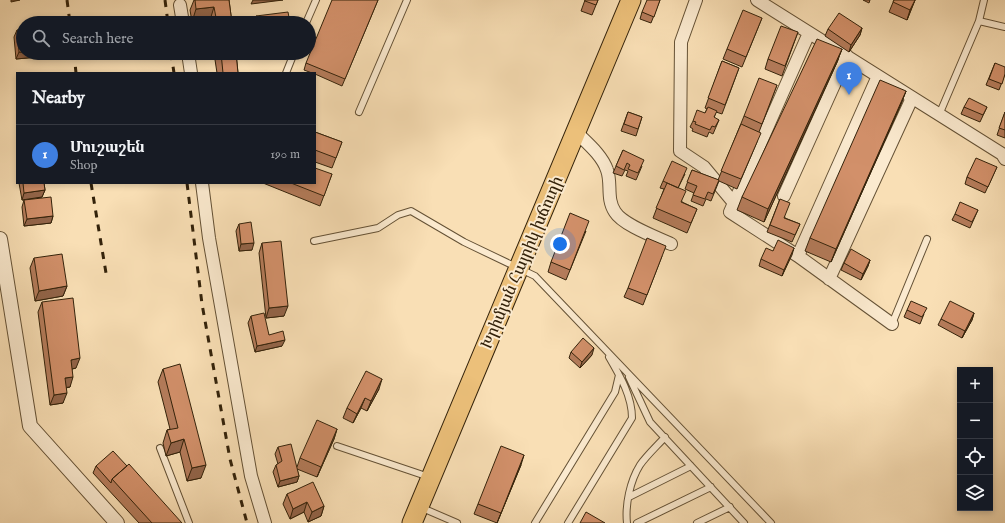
<!DOCTYPE html>
<html lang="en">
<head>
<meta charset="utf-8">
<style>
	body { margin:0; font-family:"IM FELL English","Noto Serif Armenian",serif; background:#20242c; color:#f1f3f6 }
	.controls { position:absolute; right:12px; bottom:12px; display:grid; overflow:hidden; border-radius:0px; box-shadow:0 2px 6px #0003 }
	.controls button { width:36px; height:36px; display:grid; place-items:center; padding:0; border:0; border-bottom:1px solid #363941; background:#171b24; color:#f1f3f6; font:20px sans-serif }
	.you { position:absolute; left:560px; top:244px; width:14px; height:14px; margin:-10px; border:3px solid #fff; border-radius:50%; background:#1a73e8; box-shadow:0 0 0 6px #1a73e833 }
	.badge { display:grid; place-items:center; width:26px; height:26px; border-radius:50%; background:#c59692; color:#fff; font-size:13px; font-weight:700 }
	.pin { position:absolute; translate:-50% -33px; filter:drop-shadow(0 1px 2px #0008) }
	.pin::after { content:''; position:absolute; top:21px; width:14px; height:12px; background:inherit; clip-path:polygon(0 0,100% 0,50% 100%) }
	.list { margin:0; padding:0; list-style:none }
	h2 { display:flex; justify-content:space-between; align-items:center; height:52px; margin:0; padding:0 16px; font-size:17px }
	h2 small { font-size:13px; font-weight:400; color:#9ea1a6 }
	.list li { display:grid; grid-template-columns:26px 1fr auto; gap:12px; align-items:center; box-sizing:border-box; height:60px; padding:0 16px; border-top:1px solid #363941 }
	.list b { display:block; font-size:15px; white-space:nowrap }
	.list p { margin:0; font-size:13px; white-space:nowrap; color:#9ea1a6 }
	.list em { font-size:13px; font-style:normal; color:#9ea1a6 }
	.icon { flex:none; width:22px; height:22px; fill:none; stroke:currentColor; stroke-width:2; stroke-linecap:round; stroke-linejoin:round }
	.map { position:relative; flex:none; width:1005px; height:523px; overflow:hidden }
	.search { position:absolute; background:#171b24; box-shadow:0 2px 6px #0003; left:16px; top:16px; width:300px; height:44px; display:flex; align-items:center; gap:10px; box-sizing:border-box; padding:0 14px; border-radius:22px; color:#9ea1a6; font-size:15px }
	.panel { position:absolute; background:#171b24; box-shadow:0 2px 6px #0003; left:16px; top:72px; width:300px; height:112px; border-radius:0px }
	.map>svg:first-child { display:block }
</style>
</head>
<body>
<div class="map">
<svg width="1005" height="523" viewBox="0 0 1005 523">
	<rect width="100%" height="100%" fill="#f9dfb5"/>
	<filter id="stains"><feTurbulence type="fractalNoise" baseFrequency=".005" numOctaves="4"/><feColorMatrix values="0 0 0 0 .2 0 0 0 0 .09 0 0 0 0 .02 0 0 0 .5 -.17"/></filter>
	<radialGradient id="worn" r=".72"><stop offset=".6" stop-color="#630" stop-opacity="0"/><stop offset="1" stop-color="#630" stop-opacity=".3"/></radialGradient>
	<g fill="none" stroke-linecap="round" stroke-linejoin="round">
		<!-- service casing -->
		<g stroke="#645135" stroke-width="8">
			<path id="service" d="M979 21 1005 27
				M306 23 316 0
				M286 73 294 53
				M359 112 407 0
				M939 115 979 21 984 0
				M314 241 378 228 398 215 411 211 464 242 535 276 771 523
				M892 324 927 239
				M629 377 650 422 744 523
				M337 446 429 477
				M160 448 189 523
				M629 497 691 466
				M420 507 457 523
				M535 523 615 392 619 375
				M568 523 632 418C632 396 620 376 609 357
				M627 523C625 505 630 481 640 465 647 455 657 446 665 437
				M637 523 711 487
				M697 523 730 507"/>
		</g>
		<!-- minor casing -->
		<g stroke="#645135" stroke-width="14">
			<path id="minor" d="M696 0 681 42 680 151 704 167 734 203
				M757 0 1002 154 1005 159
				M180 5 183 23
				M809 33 730 212 798 256 892 324
				M188 53 191 73
				M576 132C587 143 602 155 607 170 612 183 606 199 615 212 623 225 656 237 671 244
				M202 183 209 238 251 476 265 523
				M784 196 847 56
				M798 256 878 76
				M829 279 912 98"/>
		</g>
		<!-- tertiary casing -->
		<g stroke="#645135" stroke-width="16">
			<path id="tertiary" d="M0 239 30 426 117 523"/>
		</g>
		<!-- trunk casing -->
		<g stroke="#33220a" stroke-width="21">
			<path id="trunk" d="M412 523 631 0"/>
		</g>
		<!-- service -->
		<use href="#service" stroke="#fbeacf" stroke-width="6"/>
		<!-- minor -->
		<use href="#minor" stroke="#fbeacf" stroke-width="12"/>
		<!-- tertiary -->
		<use href="#tertiary" stroke="#fbeacf" stroke-width="14"/>
		<!-- trunk -->
		<use href="#trunk" stroke="#ecc07a" stroke-width="19"/>
		<!-- rail -->
		<path stroke="#33220a" stroke-width="3" stroke-dasharray="7 7" stroke-linecap="butt" d="M67 0 70 23
			M165 0 168 23
			M74 53 76 73
			M171 53 174 73
			M91 183 107 279
			M187 183 202 304 230 459 247 523"/>
	</g>
	<!-- wall -->
	<path fill="#b57c5b" stroke="#33220a" d="M194 0H229L232 23H210V20L192 22 190 10Z
		M378 0 342 86 315 74V73H312L304 70 306 63Z
		M585 0H598L592 15 581 11Z
		M660 0 651 23 640 19 642 12Z
		M863 0H870L869 3Z
		M894 0H915L907 20 889 12Z
		M256 16 290 23H254Z
		M762 18 742 67 723 59 727 49Z
		M862 28 860 35 849 52 825 36 828 29Z
		M17 30 38 57 16 59 14 37Z
		M798 32 782 76 765 69 768 59Z
		M842 49 837 62 764 222 737 210 742 197Z
		M214 53H236L238 73H217Z
		M722 61 739 68 722 114 716 112 714 118 719 120 713 134 709 132 707 137 692 131 693 129 690 127 693 121 705 113 707 109 705 108Z
		M995 63 1005 74 999 90 986 85Z
		M777 85 759 132 757 142 737 189 719 181 711 201 706 199 703 206 691 201 694 193 685 189 692 170 718 180 740 126 744 116Z
		M906 91 901 104 831 262 805 251 810 238Z
		M964 107H987L980 122 961 114Z
		M628 112 642 117 636 136 621 131Z
		M1005 112V138L997 135Z
		M315 132 342 142 332 168 315 162Z
		M623 150 642 166 636 180 626 176 628 171 625 170 622 176 613 173Z
		M997 167 985 193 965 184 967 177Z
		M332 174 320 206 263 183H315Z
		M685 174 678 188 682 202 697 209 687 233 653 218 664 189 660 188 663 181Z
		M19 183H44L45 190 42 197 22 200Z
		M780 199 785 218 800 224 792 242 767 232Z
		M24 200 53 216 51 223 24 226 22 207Z
		M978 210 970 228 952 220 955 214Z
		M239 224 252 250 239 251 236 231Z
		M586 231 566 280 548 272 551 262Z
		M262 243 284 316 266 318 259 253Z
		M794 248 782 276 759 266 761 259 773 251Z
		M662 256 643 305 624 297 628 288Z
		M34 258 67 286 63 296 35 301 30 268Z
		M870 260 868 266 861 280 841 270 844 263Z
		M42 302 76 368 72 369 70 387 66 388 63 403 50 405 38 312Z
		M907 310 924 314 920 324 904 317Z
		M974 313 972 320 962 338 938 325 941 319Z
		M251 316 269 335 282 346 255 352 248 323Z
		M571 352 592 355 580 368 569 358Z
		M163 369 201 478 187 481 180 452 166 456 163 443 167 430 170 429 158 382Z
		M379 389 367 411 361 408 353 423 343 418 347 408Z
		M337 429 334 439 317 477 297 469 299 476 297 482 278 487 273 472 276 465 278 464 275 454 278 447 297 467 300 458Z
		M521 465 497 523 474 514 478 504Z
		M96 466 182 523H139L93 473Z
		M287 494 324 506 321 516 308 522 304 512 290 519 283 504Z"/>
	<!-- shaded-wall -->
	<path fill="#93654a" stroke="#33220a" d="M11 0H20L11 2Z
		M253 0H283L251 4Z
		M915 0 907 20 910 10Z
		M214 7 210 20 192 22 196 9Z
		M862 28 860 35 849 52 851 45Z
		M842 49 837 62 764 222 768 209Z
		M19 52H23V53H39L38 57 16 59Z
		M906 91 901 104 831 262 836 249Z
		M45 190 42 197 22 200 24 193Z
		M53 216 51 223 24 226 27 219Z
		M254 243 252 250 239 251 241 244Z
		M794 248 792 255 782 276 784 270Z
		M870 260 868 266 861 280 863 274Z
		M67 286 63 296 35 301 39 291Z
		M288 306 284 316 266 318 269 308Z
		M974 313 972 320 962 338 965 331Z
		M285 340 282 346 255 352 257 346Z
		M594 348 592 355 580 368 582 362Z
		M80 358 76 368 68 370 71 360Z
		M73 377 70 387 61 388 65 378Z
		M382 379 379 389 367 411 371 401Z
		M67 393 63 403 50 405 54 395Z
		M365 398 361 408 353 423 357 414Z
		M337 429 334 439 317 477 321 467Z
		M184 439 180 452 166 456 171 443Z
		M524 455 521 465 497 523 501 513Z
		M206 465 201 478 187 481 192 468Z
		M299 476 297 482 278 487 280 481Z
		M307 502 304 512 290 519 293 509Z
		M324 506 321 516 308 522 312 512Z"/>
	<!-- building -->
	<path fill="#d2906a" stroke="#33220a" d="M195 0H229L232 23H217L214 7 196 9Z
		M332 0H378L345 79 306 63Z
		M585 0H598L596 5 585 1Z
		M647 0H660L654 17 642 12Z
		M894 0H915L910 10 893 2Z
		M743 10 762 18 746 57 727 49Z
		M288 12 290 23H257L256 16Z
		M839 13 862 28 851 45 828 29Z
		M781 26 798 32 785 66 768 59Z
		M23 29V52H19L17 30Z
		M817 39 842 49 768 209 742 197Z
		M221 53H236L238 73H223Z
		M722 61 739 68 725 105 708 98Z
		M995 63 1005 67V74L1002 84 989 79Z
		M759 78 777 85 762 124 744 116Z
		M880 80 906 91 836 249 810 238Z
		M969 98 987 107 983 115 964 107Z
		M708 107 717 111 714 117 719 120 715 127 712 126 710 130 695 124 696 122 693 121 697 110 705 113Z
		M628 112 642 117 638 129 624 124Z
		M1005 112V130L999 128Z
		M741 124 761 133 741 179 721 171Z
		M315 132 342 142 336 158 315 150Z
		M623 150 644 160 638 173 628 169 630 165 627 163 624 170 616 166Z
		M976 158 997 167 988 187 967 177Z
		M672 161 687 168 678 188 663 181Z
		M315 168 332 174 324 196 291 183H315Z
		M692 170 719 180 713 194 708 192 705 199 693 195 697 186 687 182Z
		M23 183H44L45 190 24 193Z
		M667 183 686 191 681 202 697 209 691 223 656 208Z
		M51 197 53 216 27 219 24 200Z
		M780 199 790 203 784 218 800 224 795 235 770 225Z
		M960 202 978 210 972 222 955 214Z
		M570 213 589 221 570 270 551 262Z
		M251 222 254 243 241 244 239 224Z
		M647 238 666 246 647 295 628 288Z
		M778 240 794 248 784 270 761 259 766 248 773 251Z
		M281 241 288 306 269 308 262 243Z
		M851 249 870 260 863 274 844 263Z
		M62 254 67 286 39 291 34 258Z
		M73 298 80 358 71 360 73 377 65 378 67 393 54 395 42 302Z
		M911 301 927 308 922 317 907 310Z
		M950 301 974 313 965 331 941 319Z
		M264 313 269 335 283 331 285 340 257 346 251 316Z
		M583 338 594 348 582 362 571 352Z
		M180 364 206 465 192 468 184 439 171 443 167 430 178 428 163 369Z
		M366 371 382 379 371 401 365 398 357 414 347 408Z
		M317 420 337 429 321 467 300 458Z
		M291 444 299 476 280 481 276 465 282 461 278 447Z
		M501 446 524 455 501 513 478 504Z
		M113 451 127 466 112 479 111 483 96 466Z
		M129 464 182 523H152L112 479Z
		M313 482 324 506 312 512 307 502 293 509 287 494Z
		M586 512 605 523H580Z"/>
	<g text-anchor="middle" stroke-width="4" stroke-linejoin="round" paint-order="stroke">
		<!-- street labels -->
		<g font-size="16" fill="#33220a" stroke="#fbeacf">
			<text transform="translate(521 262) rotate(-67)" y="6">Խրիմյան Հայրիկ խճուղի</text>
		</g>
	</g>
	<rect width="100%" height="100%" filter="url(#stains)"/>
	<rect width="100%" height="100%" fill="url(#worn)"/>
</svg>
<div class="controls">
<button>+</button>
<button>−</button>
<button><svg class="icon" aria-label="locate" viewBox="0 0 24 24"><circle cx="12" cy="12" r="6"/><path d="M12 2v4M12 18v4M2 12h4M18 12h4"/></svg></button>
<button><svg class="icon" aria-label="layers" viewBox="0 0 24 24"><path d="M12 4l9 5-9 5-9-5zM3 14l9 5 9-5"/></svg></button>
</div>
<div class="you"></div>
<div class="pin badge" style="left:849px;top:95px;background:#3f7fe0">1</div>
<div class="search"><svg class="icon" aria-label="search" viewBox="0 0 24 24"><circle cx="10" cy="10" r="6"/><path d="M15 15l6 6"/></svg>Search here</div>
<section class="panel">
<h2>Nearby<small></small></h2>
<ul class="list">
<li><span class="badge" style="background:#3f7fe0">1</span><div><b>Մուշաշեն</b><p>Shop</p></div><em>190 m</em></li>
</ul>
</section>
</div>
</body>
</html>
